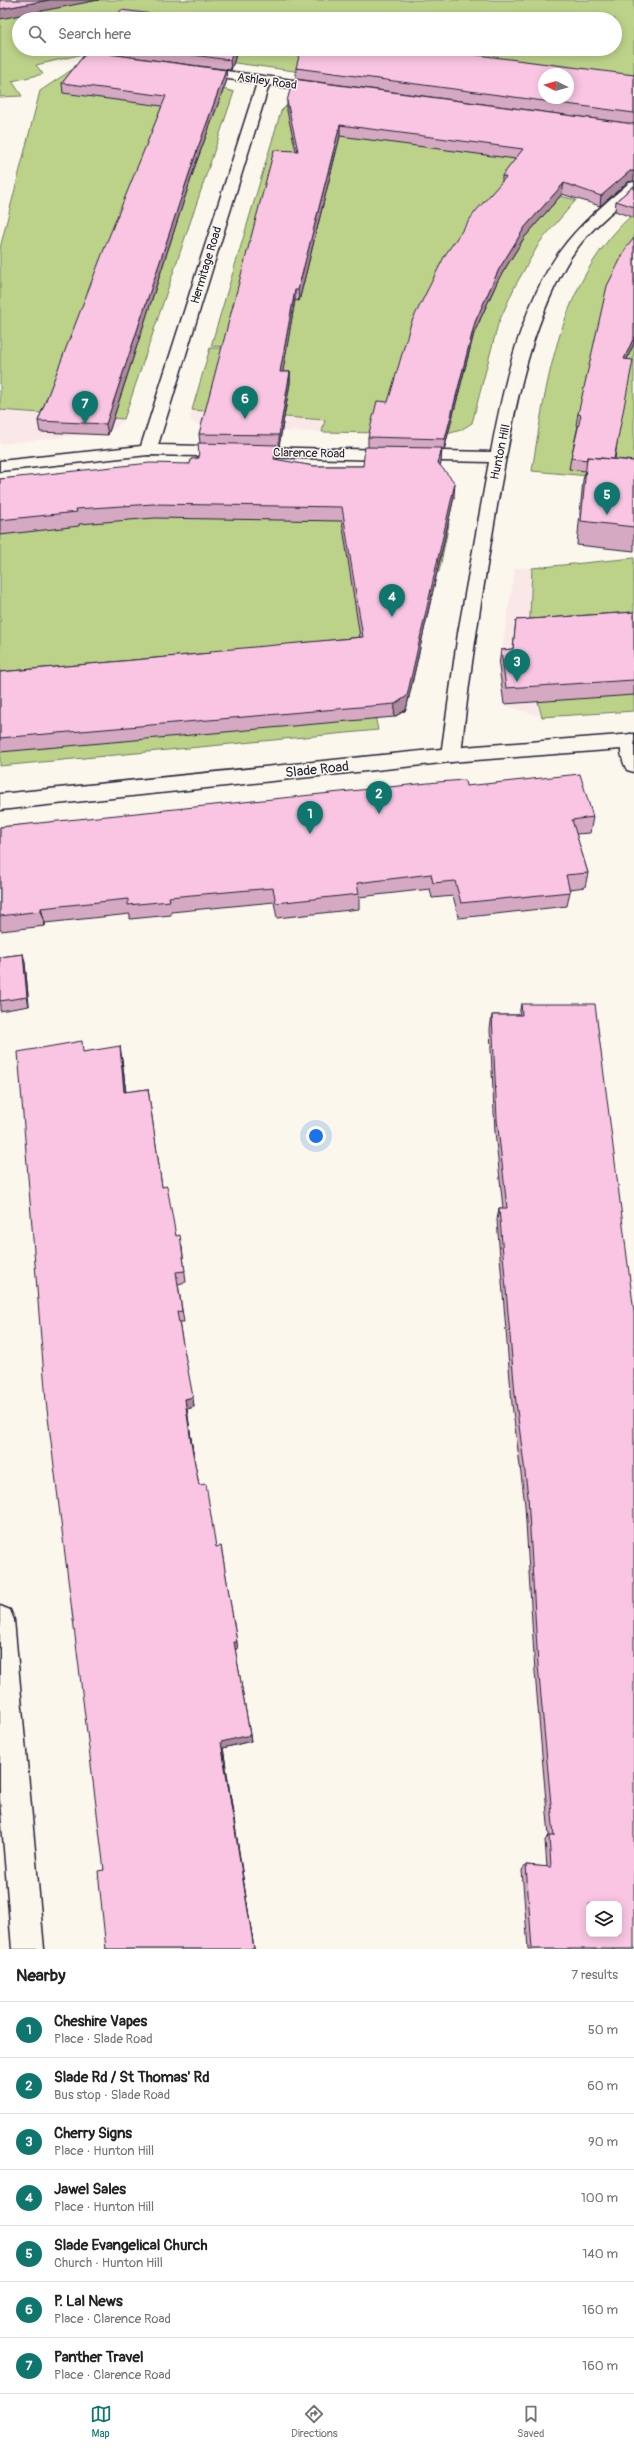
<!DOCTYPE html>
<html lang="en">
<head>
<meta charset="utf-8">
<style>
	body { margin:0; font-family:Pangolin,sans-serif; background:#f2f2f2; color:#202124 }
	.controls { position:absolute; right:12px; bottom:12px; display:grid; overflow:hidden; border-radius:8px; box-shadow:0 2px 10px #0003 }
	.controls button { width:36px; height:36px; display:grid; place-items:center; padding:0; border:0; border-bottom:1px solid #e0e0e0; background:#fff; color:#202124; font:20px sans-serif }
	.compass { position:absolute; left:538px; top:68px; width:36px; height:36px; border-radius:50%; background:#fff; box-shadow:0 2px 10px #0003; rotate:275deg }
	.you { position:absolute; left:316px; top:1136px; width:14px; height:14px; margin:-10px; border:3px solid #fff; border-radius:50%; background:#1a73e8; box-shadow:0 0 0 6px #1a73e833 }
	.badge { display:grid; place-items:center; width:26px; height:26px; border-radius:50%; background:#0f766e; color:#fff; font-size:13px; font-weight:700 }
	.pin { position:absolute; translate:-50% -33px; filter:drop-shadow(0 1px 2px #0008) }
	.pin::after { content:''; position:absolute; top:21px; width:14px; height:12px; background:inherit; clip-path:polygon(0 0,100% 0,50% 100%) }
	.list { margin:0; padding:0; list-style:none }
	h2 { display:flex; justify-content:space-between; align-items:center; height:52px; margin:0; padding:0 16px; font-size:17px }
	h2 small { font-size:13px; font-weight:400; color:#757577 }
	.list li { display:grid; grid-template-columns:26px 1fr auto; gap:12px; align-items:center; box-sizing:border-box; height:56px; padding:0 16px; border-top:1px solid #e0e0e0 }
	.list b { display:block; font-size:15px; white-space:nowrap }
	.list p { margin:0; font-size:13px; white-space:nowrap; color:#757577 }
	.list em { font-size:13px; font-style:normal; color:#757577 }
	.icon { flex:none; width:22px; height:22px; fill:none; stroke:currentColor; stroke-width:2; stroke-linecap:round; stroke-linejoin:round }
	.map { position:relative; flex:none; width:634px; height:1949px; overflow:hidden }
	.search { position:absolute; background:#fff; box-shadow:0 2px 10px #0003; left:12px; right:12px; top:12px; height:44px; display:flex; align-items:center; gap:10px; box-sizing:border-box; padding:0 14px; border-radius:22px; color:#757577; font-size:15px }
	.sheet { height:444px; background:#fff }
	nav { display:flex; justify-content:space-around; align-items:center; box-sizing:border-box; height:56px; border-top:1px solid #e0e0e0; background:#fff; font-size:11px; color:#757577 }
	nav a { display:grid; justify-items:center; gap:2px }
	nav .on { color:#0f766e }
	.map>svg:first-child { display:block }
</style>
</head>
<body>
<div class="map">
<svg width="634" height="1949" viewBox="0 0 634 1949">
	<rect width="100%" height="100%" fill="#fbf7ec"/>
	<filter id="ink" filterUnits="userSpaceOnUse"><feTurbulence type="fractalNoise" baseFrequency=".025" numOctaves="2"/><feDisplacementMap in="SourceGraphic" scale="8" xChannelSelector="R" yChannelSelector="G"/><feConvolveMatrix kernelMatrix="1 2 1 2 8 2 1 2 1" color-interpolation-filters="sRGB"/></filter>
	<g filter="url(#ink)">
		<!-- built -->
		<path fill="#fae8e9" d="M0 410 35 412 124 419 117 427 103 433 0 444Z
			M192 410 284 416 326 420 322 432 215 430 193 423 190 418Z
			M515 568H532L530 620 537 702 542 717 504 705 499 666Z"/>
		<!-- green -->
		<path fill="#bcd289" stroke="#6f7a62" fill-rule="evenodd" d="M0 0H634V117L132 49H615V19H19V49H105L36 65 43 74 12 81 22 96 0 97ZM544 74H568V98H544Z
			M76 67 217 87 234 92 124 419 0 410V249L2 240 40 91Z
			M292 100 592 138 560 196 576 200 540 242 515 286 498 324 472 423 461 430 447 434 322 432 325 420 192 410 210 348 267 349 211 346 281 111Z
			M634 213V480L532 471C547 377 560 280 634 213Z
			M0 488 440 523 449 524 439 572H359L362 651 378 730 0 766Z
			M634 558V711L542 717 528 664 532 568Z"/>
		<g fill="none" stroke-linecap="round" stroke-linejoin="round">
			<!-- street casing -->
			<g stroke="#22223b" stroke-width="3">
				<path id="street" d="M197 67 322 84 328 88 322 92 269 85 158 445 491 452C503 387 521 306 560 251 579 225 604 204 629 183L634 182V193C609 214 582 236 566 265 525 338 512 425 497 506 483 589 469 671 461 755L458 760 451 762 444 760 441 755 458 633 489 462 148 455 0 471V461L141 446 257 83 193 74 191 71 193 68Z
					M630 734 634 735V772L627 770C622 762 618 745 623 736Z
					M0 1606 10 1610 14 1620 44 1949H12L0 1799Z"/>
			</g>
			<!-- secondary casing -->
			<g stroke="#22223b" stroke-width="3">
				<path id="secondary" d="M634 734V748L451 762 0 810V794L451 748Z"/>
			</g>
			<!-- street -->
			<use href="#street" fill="#fbf7ec" fill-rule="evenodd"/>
			<!-- secondary -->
			<use href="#secondary" fill="#fbf7ec" fill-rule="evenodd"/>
		</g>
		<!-- wall -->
		<path fill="#d6a9c2" stroke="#22223b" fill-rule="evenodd" d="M89 49H238L231 70 114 55 226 70 227 80 196 163 108 435 40 432 38 421 162 106 63 93 62 83Z
			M296 68 634 75V124L296 79Z
			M287 101 634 124V181L628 182 600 206 562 194 524 238 498 280 474 333 444 450 442 449 440 465 454 497 406 710 394 717 0 752V672L211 653 360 637 342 521 155 518 79 524V526L0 535V479L190 464 199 458 200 443 199 434 296 151 287 111ZM340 136 516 159 502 176V183L388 402 368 437V447L363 466H314L277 460V446H279L290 383V372H282L295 300 299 301Z
			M634 186V218L615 211 616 201Z
			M634 238V343L627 359 615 459 634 461V551L577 545 583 480 585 471 569 469 571 458 578 426 576 425 578 414Z
			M634 612V695L504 704 499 666 501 650 513 649 516 620Z
			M466 786 593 817 590 833 576 834 588 873 585 887 570 889V892L567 906 459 918 453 896 432 898 430 889 359 897V909L277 918 274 902 171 912V915L130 919V914L45 923V926L1 931 0 928V827Z
			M23 954 25 963 29 1006 0 1011V957Z
			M521 1004 634 1949H528L522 1870 526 1865 547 1867 545 1840 549 1836 535 1672 525 1505 512 1404 497 1220 499 1208H503L495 1132 490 1029 492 1015H519Z
			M84 1052 122 1059 126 1092 148 1089 162 1187 176 1236 182 1247 186 1282 178 1284 184 1322H179L194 1407 187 1409 193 1453 199 1485 216 1547 238 1649H235L251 1741 223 1748 254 1949H106Z"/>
		<!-- shaded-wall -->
		<path fill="#ae8a9e" stroke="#22223b" d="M49 0H99L0 19V9Z
			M106 49H114V55L107 59Z
			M234 49H238L231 70 230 60Z
			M226 70 227 80 196 163 108 435 106 424 196 153Z
			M340 125V136L299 301 298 290Z
			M630 171H634V181L628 182 600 206 601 196Z
			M564 183 562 194 524 238 498 280 474 333 444 450 445 439 475 322 499 269 525 227Z
			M295 290V300L281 383 280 372Z
			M634 337V343L622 370 624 359Z
			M290 372V383L279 446V435Z
			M277 445V459L275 474 274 459Z
			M442 448 441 463 437 477 438 463Z
			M455 483 454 497 406 710 394 717 395 704Z
			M41 908 45 923V926L41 911Z
			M23 954 25 963 29 1006 27 997Z
			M120 1046 122 1059 127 1105 124 1092Z
			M193 1397 194 1407 187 1409 193 1453 185 1399Z
			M221 1546 238 1649H235L251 1741 223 1748 254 1949 221 1742Z"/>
		<!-- building -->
		<path fill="#f9c5e2" stroke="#22223b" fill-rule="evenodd" d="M0 0H49L0 9Z
			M121 10 193 19H114Z
			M89 49H106L109 54 226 70 196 153 106 424 38 421 106 244 166 96 62 83Z
			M149 49H234L230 60Z
			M301 49H431L634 75V113L296 68ZM544 74H568V98H544Z
			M293 79 634 124V171H630L601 196 564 183 525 227 499 269 475 322 445 439 368 437 377 401 388 402 411 323 445 255 475 212 506 177 502 176 523 149 340 125 298 290H295L280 372H290L279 435 199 434 274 150 298 151 287 101Z
			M634 186V207L616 201Z
			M634 238V337L624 359 633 360 614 459 587 457V460L571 458 581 415 578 414 607 286 626 248Z
			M198 443 277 445 274 459 314 466H363L365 447 442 448 438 463 455 483 407 696 395 704 0 738V672L211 653V651L363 637 342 507 153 504 76 509 77 512 0 520V479L150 463 190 464 191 459 199 458Z
			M587 457 634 461V527L581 521Z
			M634 612V680L506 688 501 650 513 649 516 620Z
			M580 774 593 817 572 820 588 873 566 875 570 892 461 903 455 881 433 883 431 874 357 883 359 894 276 903 273 888 169 897 170 901 128 905V899L41 908V911L0 916V827L438 782 465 780 466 786Z
			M23 954 27 997 0 1001V957Z
			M521 1004H595L634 1312V1949H532L526 1865 551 1867 549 1836H554L538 1665 528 1496 515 1394 499 1208H507L497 1119 492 1015H522ZM589 1904H619V1934H589Z
			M82 1041 83 1052 120 1046 124 1092 148 1089 162 1187 167 1186 176 1236 180 1235 185 1271 176 1272 182 1311 177 1312 193 1397 185 1399 191 1443 199 1485 206 1484 216 1547 221 1546 237 1642H234L250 1735 221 1742 254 1949H106L98 1871 104 1870 46 1401 18 1052Z"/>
	</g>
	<g text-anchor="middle" stroke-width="3" stroke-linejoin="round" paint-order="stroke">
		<!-- far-street labels -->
		<g font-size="12" fill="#22223b" stroke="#fbf7ec">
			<text transform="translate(267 81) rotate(8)" y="4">Ashley Road</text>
			<text transform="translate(206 265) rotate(-73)" y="4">Hermitage Road</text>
			<text transform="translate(500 452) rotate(-78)" y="4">Hunton Hill</text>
			<text transform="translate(309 453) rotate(1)" y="4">Clarence Road</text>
		</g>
		<!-- street labels -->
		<g font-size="14" fill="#22223b" stroke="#fbf7ec">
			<text transform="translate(317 769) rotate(-6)" y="5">Slade Road</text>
		</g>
	</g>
</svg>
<div class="controls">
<button><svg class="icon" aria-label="layers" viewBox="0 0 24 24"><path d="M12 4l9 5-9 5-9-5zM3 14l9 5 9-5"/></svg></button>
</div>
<svg class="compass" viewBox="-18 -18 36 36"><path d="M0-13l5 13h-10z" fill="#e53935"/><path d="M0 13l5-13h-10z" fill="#757577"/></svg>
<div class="you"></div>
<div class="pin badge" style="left:310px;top:834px">1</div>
<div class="pin badge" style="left:379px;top:814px">2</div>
<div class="pin badge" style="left:517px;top:682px">3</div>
<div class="pin badge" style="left:392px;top:617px">4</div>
<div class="pin badge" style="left:607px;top:515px">5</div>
<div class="pin badge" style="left:245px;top:419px">6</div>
<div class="pin badge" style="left:85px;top:424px">7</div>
<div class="search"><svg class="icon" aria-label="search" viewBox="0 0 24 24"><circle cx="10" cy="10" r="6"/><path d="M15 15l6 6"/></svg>Search here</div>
</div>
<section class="sheet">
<h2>Nearby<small>7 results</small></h2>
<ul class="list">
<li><span class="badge">1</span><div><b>Cheshire Vapes</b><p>Place · Slade Road</p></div><em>50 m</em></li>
<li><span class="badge">2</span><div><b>Slade Rd / St Thomas' Rd</b><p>Bus stop · Slade Road</p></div><em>60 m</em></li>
<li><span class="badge">3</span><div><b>Cherry Signs</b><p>Place · Hunton Hill</p></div><em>90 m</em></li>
<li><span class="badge">4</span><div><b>Jawel Sales</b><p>Place · Hunton Hill</p></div><em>100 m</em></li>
<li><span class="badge">5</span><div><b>Slade Evangelical Church</b><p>Church · Hunton Hill</p></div><em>140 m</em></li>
<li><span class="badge">6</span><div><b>P. Lal News</b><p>Place · Clarence Road</p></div><em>160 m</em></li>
<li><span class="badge">7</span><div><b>Panther Travel</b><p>Place · Clarence Road</p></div><em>160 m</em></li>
</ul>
</section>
<nav>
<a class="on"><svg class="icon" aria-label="map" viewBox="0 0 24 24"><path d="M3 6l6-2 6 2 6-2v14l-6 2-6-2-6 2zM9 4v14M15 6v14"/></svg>Map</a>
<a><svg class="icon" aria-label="directions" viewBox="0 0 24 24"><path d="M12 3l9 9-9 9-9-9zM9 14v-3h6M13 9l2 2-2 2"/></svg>Directions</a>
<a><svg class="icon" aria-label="saved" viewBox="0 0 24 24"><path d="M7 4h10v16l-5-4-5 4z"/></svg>Saved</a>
</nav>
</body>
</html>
